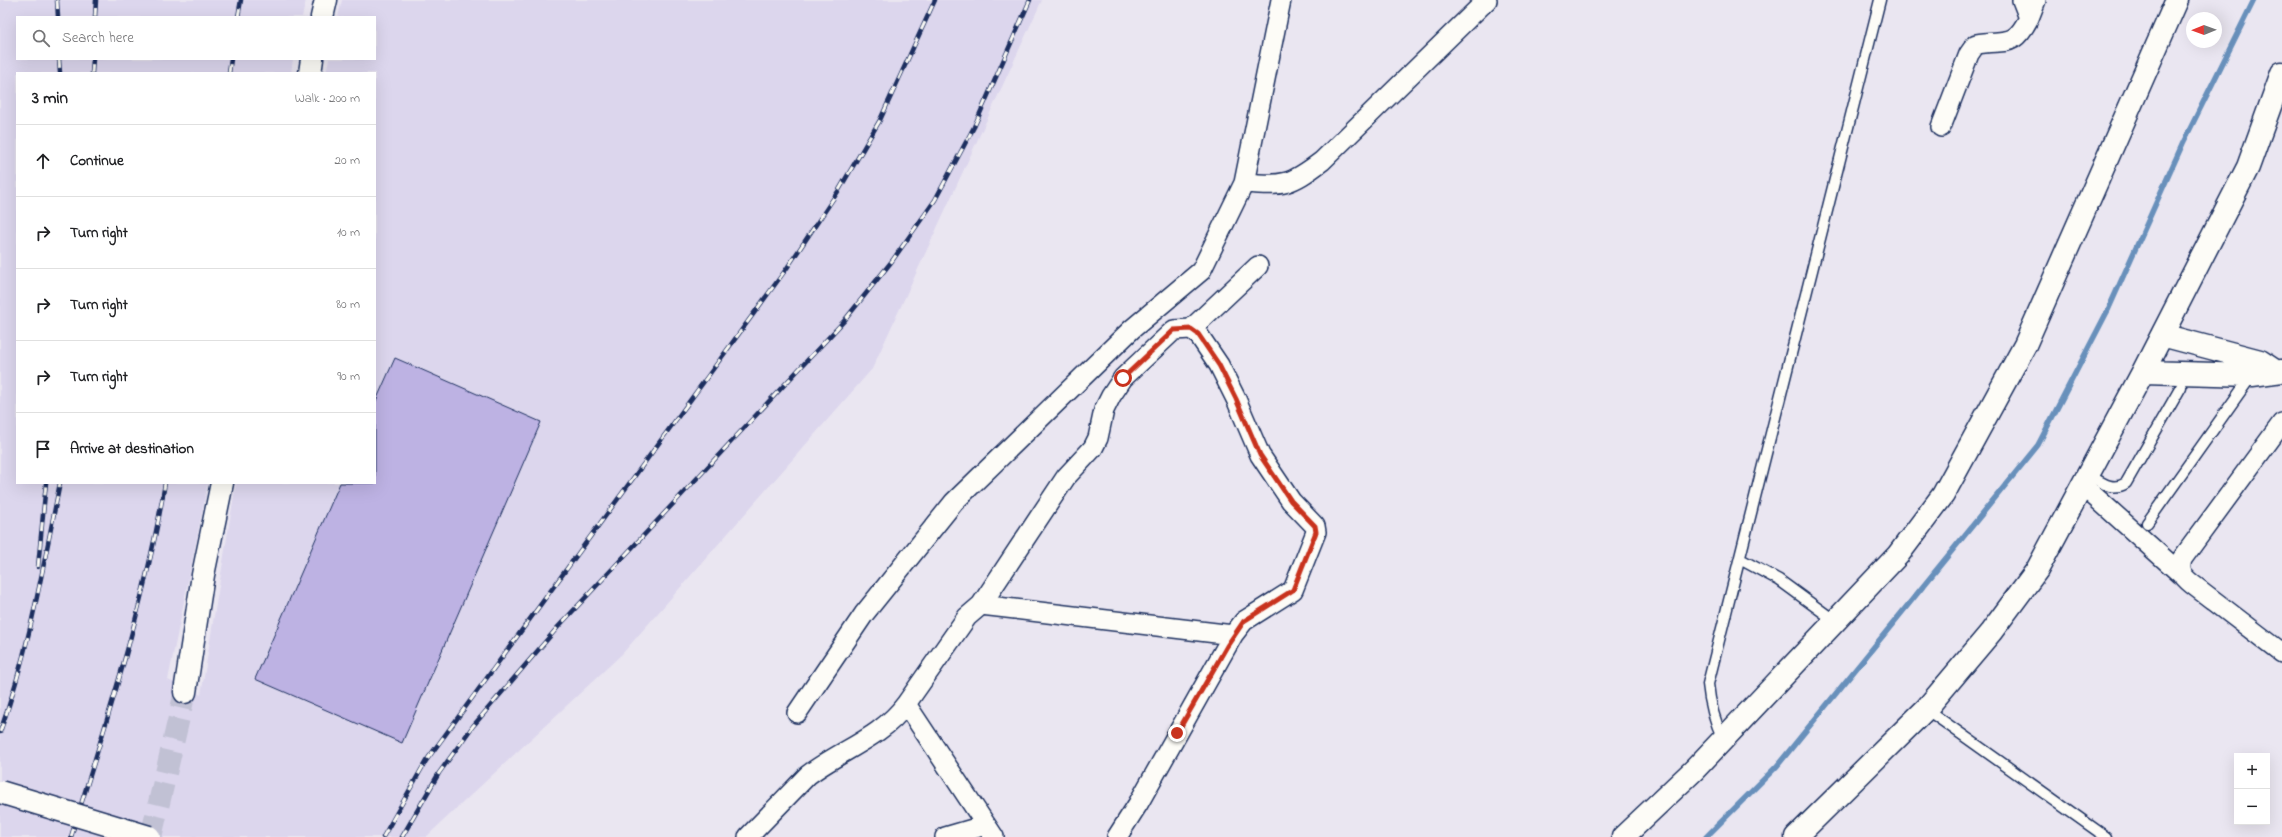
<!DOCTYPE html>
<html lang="en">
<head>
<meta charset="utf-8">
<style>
	body { margin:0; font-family:"Indie Flower",sans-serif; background:#f6f6f6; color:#202124 }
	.controls { position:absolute; right:12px; bottom:12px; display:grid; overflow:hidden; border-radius:0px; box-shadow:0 4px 16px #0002 }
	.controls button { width:36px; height:36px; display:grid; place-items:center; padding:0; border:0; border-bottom:1px solid #e0e0e0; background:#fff; color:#202124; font:20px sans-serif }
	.compass { position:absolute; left:2186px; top:12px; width:36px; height:36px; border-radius:50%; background:#fff; box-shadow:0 4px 16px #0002; rotate:269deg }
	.stop { position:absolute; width:12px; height:12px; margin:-9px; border:3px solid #c8321e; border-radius:50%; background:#fff }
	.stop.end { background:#c8321e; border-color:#fff; box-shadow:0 1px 4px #0008 }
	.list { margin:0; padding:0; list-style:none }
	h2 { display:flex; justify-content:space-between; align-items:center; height:52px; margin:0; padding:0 16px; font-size:17px }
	h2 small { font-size:13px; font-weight:400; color:#757577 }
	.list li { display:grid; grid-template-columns:26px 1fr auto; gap:12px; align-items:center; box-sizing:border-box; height:72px; padding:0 16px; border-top:1px solid #e0e0e0 }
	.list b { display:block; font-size:15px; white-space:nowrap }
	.list em { font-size:13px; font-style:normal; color:#757577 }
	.icon { flex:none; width:22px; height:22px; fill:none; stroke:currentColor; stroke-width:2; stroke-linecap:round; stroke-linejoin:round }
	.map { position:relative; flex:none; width:2282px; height:837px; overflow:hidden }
	.search { position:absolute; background:#fff; box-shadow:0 4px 16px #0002; left:16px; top:16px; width:360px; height:44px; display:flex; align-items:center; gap:10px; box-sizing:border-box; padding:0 14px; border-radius:0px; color:#757577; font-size:15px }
	.panel { position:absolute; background:#fff; box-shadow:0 4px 16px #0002; left:16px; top:72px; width:360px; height:412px; border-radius:0px }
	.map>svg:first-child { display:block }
</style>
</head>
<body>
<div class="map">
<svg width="2282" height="837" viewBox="0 0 2282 837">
	<rect width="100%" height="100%" fill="#eae6f1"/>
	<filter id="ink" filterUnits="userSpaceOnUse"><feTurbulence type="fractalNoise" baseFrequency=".025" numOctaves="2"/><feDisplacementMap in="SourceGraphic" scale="8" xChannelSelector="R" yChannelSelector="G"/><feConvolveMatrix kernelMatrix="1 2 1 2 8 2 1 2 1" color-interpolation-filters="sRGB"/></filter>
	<g filter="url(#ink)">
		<!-- built -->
		<path fill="#dcd6ed" d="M0 0H306L302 17H17V59H293L291 73H17V483H208L168 680 201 695 236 483H375V73H326L329 59H375V17H338L342 0H1042L872 369 622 654 426 837H0Z"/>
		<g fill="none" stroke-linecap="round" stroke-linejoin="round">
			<!-- stream -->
			<path stroke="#6890bb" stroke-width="5.5" d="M1706 837 1777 766 2038 445 2108 310 2183 143 2254 0"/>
		</g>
		<!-- building -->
		<path fill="#bdb2e3" stroke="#1b2f5e" d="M395 358 541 422 402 743 255 679 340 483H375V403Z"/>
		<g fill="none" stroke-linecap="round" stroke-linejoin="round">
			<!-- secondary-tunnel -->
			<path stroke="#c1c1d4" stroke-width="22" stroke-dasharray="22 11" stroke-linecap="butt" d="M151 837 185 692"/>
			<!-- lane casing -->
			<g stroke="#1b2f5e" stroke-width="13">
				<path id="lane" d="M2089 475C2101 482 2112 492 2126 483L2181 387
					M2147 523 2252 375
					M1740 559 1779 580 1835 621
					M1926 709 2106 837
					M1723 739C1714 720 1710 705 1708 684L1880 0"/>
			</g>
			<!-- street casing -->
			<g stroke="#1b2f5e" stroke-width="22">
				<path id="street" d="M2022 0 2029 18 2036 0
					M1941 127 1969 54 1976 44C2006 39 2013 49 2029 18
					M1244 183C1284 186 1289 186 1322 161L1487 0
					M1191 329 1258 266
					M2282 423 2182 559C2179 572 2182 576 2192 584L2282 653
					M2083 486 2181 574
					M981 605 1233 635
					M906 704 967 617 981 605 1066 477 1093 448 1098 438 1104 410 1111 396 1123 378 1174 330 1191 329 1198 334 1219 365 1236 399 1260 455 1291 501 1315 526 1316 532 1293 590 1244 621 1233 635 1138 804 1117 837
					M797 713 864 614 954 502 1132 329 1201 271 1244 183 1281 0
					M748 837 808 775C841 750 881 738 906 704L994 837
					M945 837 986 825"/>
			</g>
			<!-- secondary casing -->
			<g stroke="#1b2f5e" stroke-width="25">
				<path id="secondary" d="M322 17 326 0
					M310 73 312 59
					M2162 335 2260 361 2275 371
					M2143 372 2252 375 2282 371
					M185 692 203 575 222 483
					M1623 837 1694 770 1898 555 1943 495 2025 345 2177 0
					M1796 837 1926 709 1991 632 2037 570 2143 372 2248 167 2282 73"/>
			</g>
			<!-- lane -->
			<use href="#lane" stroke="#fdfcf7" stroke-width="10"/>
			<!-- street -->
			<use href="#street" stroke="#fdfcf7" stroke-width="19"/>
			<!-- secondary -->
			<use href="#secondary" stroke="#fdfcf7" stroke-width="22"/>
			<!-- rail casing -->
			<g stroke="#1b2f5e" stroke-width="4.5">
				<path id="rail" d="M57 0 58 17
					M95 17 96 0
					M238 17 241 0
					M59 59 60 73
					M92 73 93 59
					M229 73 231 59
					M38 567 46 483
					M0 732C29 651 43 567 60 483
					M71 837C107 720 145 604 165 483
					M383 837 426 761 787 268 839 190 880 120 935 0
					M402 837 439 773 473 726 558 627 844 321 892 261 935 200 974 127 1030 0"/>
			</g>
			<!-- rail -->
			<use href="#rail" stroke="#fdfcf7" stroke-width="3" stroke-dasharray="9" stroke-linecap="butt"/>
			<!-- secondary-bridge casing -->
			<g stroke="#1b2f5e" stroke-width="25" stroke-linecap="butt">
				<path id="secondary-bridge" d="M0 792 149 837"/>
			</g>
			<!-- secondary-bridge -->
			<use href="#secondary-bridge" stroke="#fdfcf7" stroke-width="22"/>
		</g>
	</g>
	<g fill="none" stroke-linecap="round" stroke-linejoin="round" filter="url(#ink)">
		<!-- route -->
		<path stroke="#c8321e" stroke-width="5" d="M1123 378 1174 330 1191 329 1198 334 1219 365 1236 399 1260 455 1291 501 1315 526 1316 532 1293 590 1244 621 1227 646 1177 733"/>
	</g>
</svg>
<div class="controls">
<button>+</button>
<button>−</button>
</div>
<svg class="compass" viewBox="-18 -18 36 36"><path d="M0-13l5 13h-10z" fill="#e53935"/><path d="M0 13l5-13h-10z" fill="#757577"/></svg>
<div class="stop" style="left:1123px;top:378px"></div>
<div class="stop end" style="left:1177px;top:733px"></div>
<div class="search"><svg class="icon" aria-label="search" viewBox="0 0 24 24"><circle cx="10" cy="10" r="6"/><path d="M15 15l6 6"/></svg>Search here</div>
<section class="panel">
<h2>3 min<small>Walk · 200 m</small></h2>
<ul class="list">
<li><svg class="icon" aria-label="ahead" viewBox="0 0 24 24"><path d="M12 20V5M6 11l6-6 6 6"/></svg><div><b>Continue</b></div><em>20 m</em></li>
<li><svg class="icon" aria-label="right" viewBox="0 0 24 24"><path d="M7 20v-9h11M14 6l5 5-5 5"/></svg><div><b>Turn right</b></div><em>10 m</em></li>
<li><svg class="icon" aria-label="right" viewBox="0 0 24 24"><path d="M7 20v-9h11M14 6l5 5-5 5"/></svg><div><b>Turn right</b></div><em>80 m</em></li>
<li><svg class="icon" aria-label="right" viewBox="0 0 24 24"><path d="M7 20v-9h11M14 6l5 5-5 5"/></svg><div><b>Turn right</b></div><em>90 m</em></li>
<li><svg class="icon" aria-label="arrive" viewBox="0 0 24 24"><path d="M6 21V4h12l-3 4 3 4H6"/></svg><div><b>Arrive at destination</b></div></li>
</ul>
</section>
</div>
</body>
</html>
